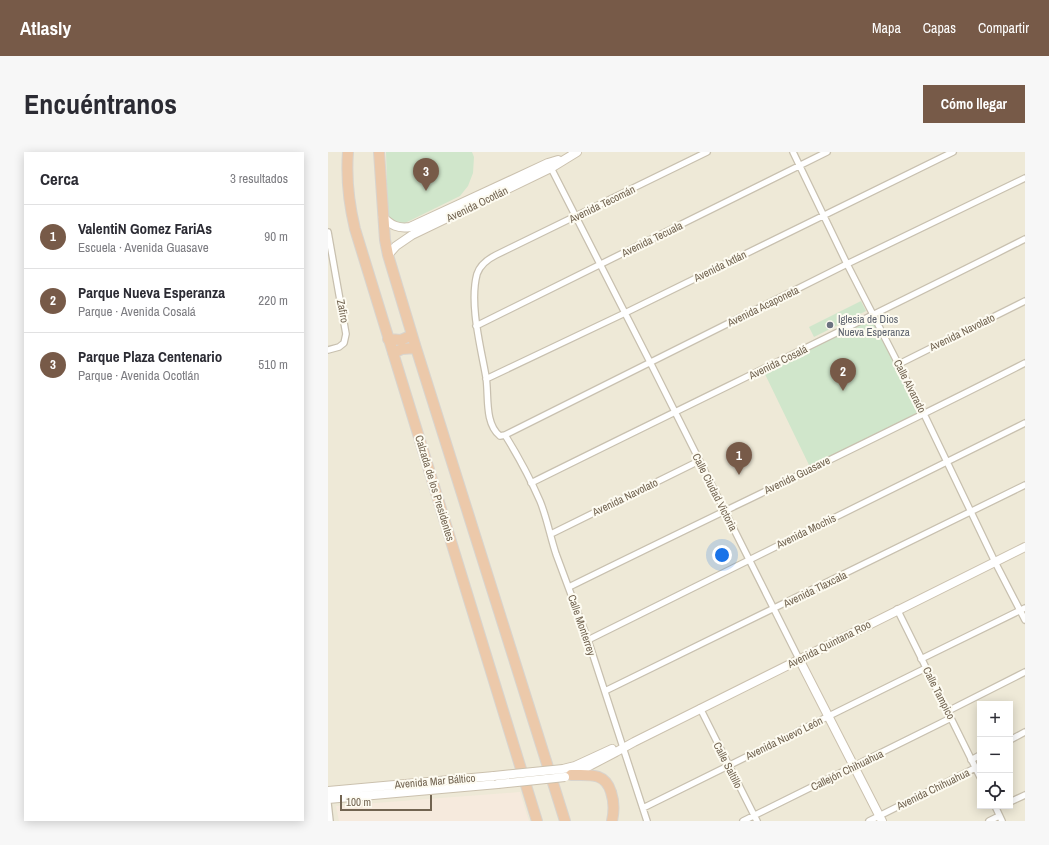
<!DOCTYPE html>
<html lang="es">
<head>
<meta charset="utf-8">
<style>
	body { margin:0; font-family:"Archivo Narrow",sans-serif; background:#f7f7f7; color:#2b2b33 }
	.controls { position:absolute; right:12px; bottom:12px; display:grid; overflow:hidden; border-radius:0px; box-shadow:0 2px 10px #0003 }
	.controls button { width:36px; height:36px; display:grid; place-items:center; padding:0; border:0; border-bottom:1px solid #e1e1e2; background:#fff; color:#2b2b33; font:20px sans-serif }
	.scale { position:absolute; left:12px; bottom:10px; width:92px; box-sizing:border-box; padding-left:4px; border:2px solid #726451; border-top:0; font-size:11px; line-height:14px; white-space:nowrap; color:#726451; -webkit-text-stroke:3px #fdfbf1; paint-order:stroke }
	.you { position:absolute; left:394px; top:403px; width:14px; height:14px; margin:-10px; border:3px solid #fff; border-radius:50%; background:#1a73e8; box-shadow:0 0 0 6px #1a73e833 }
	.badge { display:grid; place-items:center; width:26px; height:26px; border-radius:50%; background:#775a48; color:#fff; font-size:13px; font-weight:700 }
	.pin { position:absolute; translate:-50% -33px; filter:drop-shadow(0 1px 2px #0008) }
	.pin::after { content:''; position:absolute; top:21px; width:14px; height:12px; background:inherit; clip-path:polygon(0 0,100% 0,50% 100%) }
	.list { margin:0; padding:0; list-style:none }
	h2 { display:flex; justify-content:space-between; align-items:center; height:52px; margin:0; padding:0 16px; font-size:17px }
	h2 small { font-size:13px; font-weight:400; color:#7c7c81 }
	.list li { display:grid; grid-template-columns:26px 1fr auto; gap:12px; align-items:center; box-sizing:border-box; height:64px; padding:0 16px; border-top:1px solid #e1e1e2 }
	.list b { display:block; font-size:15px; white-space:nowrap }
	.list p { margin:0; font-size:13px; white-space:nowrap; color:#7c7c81 }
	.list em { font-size:13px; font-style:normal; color:#7c7c81 }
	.icon { flex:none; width:22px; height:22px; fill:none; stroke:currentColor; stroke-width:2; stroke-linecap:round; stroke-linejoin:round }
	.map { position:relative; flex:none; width:697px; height:669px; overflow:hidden; border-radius:0px }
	header { display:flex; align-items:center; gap:24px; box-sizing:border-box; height:56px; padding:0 20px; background:#775a48; color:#fff }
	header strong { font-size:19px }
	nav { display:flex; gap:22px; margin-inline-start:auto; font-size:14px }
	.intro { display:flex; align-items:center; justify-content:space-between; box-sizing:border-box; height:96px; padding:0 24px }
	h1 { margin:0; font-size:28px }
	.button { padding:10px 18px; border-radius:0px; background:#775a48; color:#fff; font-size:14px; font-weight:700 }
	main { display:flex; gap:24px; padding:0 24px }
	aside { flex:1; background:#fff; border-radius:0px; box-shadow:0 2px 10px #0003 }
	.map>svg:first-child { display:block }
</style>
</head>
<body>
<header>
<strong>Atlasly</strong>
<nav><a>Mapa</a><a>Capas</a><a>Compartir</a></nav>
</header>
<div class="intro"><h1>Encuéntranos</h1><a class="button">Cómo llegar</a></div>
<main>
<aside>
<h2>Cerca<small>3 resultados</small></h2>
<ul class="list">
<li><span class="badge">1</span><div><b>ValentiN Gomez FariAs</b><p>Escuela · Avenida Guasave</p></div><em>90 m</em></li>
<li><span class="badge">2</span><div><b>Parque Nueva Esperanza</b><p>Parque · Avenida Cosalá</p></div><em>220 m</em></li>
<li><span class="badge">3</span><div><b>Parque Plaza Centenario</b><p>Parque · Avenida Ocotlán</p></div><em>510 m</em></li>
</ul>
</aside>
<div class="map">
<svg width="697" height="669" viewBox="0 0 697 669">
	<rect width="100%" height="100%" fill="#faf7eb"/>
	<!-- residential -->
	<path fill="#eee9d7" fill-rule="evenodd" d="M0 0H697V669H0ZM652 552H682V654H652Z"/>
	<!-- commercial -->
	<path fill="#f6eadd" d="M192 640 201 669H11L8 654Z"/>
	<!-- green -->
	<path fill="#d0e6cb" d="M58 0H144L146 5 145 21 140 34 132 44 75 72 65 70 60 64Z
		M533 149 538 159 486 185 481 175Z
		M545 161 595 261 482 315 434 216Z"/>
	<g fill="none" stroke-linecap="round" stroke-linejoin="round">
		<!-- street casing -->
		<g stroke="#c8c0af" stroke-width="8">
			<path id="street" d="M379 0 168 103C160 107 152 113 149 122 141 152 153 196 158 225 161 243 156 271 172 284L177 283 519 112 697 26
				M465 0 519 112 596 262 667 410 697 468
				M222 14 322 210 471 507
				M0 80 18 182 16 191 11 195 0 198
				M148 174 499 0
				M571 212 697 149
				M158 227 297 161 625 0
				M177 283C190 304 202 326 212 349 219 366 222 384 228 402L260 488 319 669
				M203 331C368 249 533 170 697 87
				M223 382 371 309
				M241 435C393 360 546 288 697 211
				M569 457 652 625
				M260 488 697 271
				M593 507 697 456
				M277 539 697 333
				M372 556 429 669
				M620 559 697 520
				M682 588 697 580
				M643 608 652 603
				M682 650 697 643
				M0 651 2 669
				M667 654 674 669
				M315 656 598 516
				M415 669 623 566
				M541 669 647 616
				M661 669 671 664"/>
		</g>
		<!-- secondary casing -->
		<g stroke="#cbc1ae" stroke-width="10">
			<path id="secondary" d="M55 65C63 73 70 77 82 75L220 11 230 8
				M60 103 68 94 84 83 223 16 249 0
				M471 507 554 669
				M235 617 247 614 284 597
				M244 623 288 600 306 590 697 395
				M0 639 166 624
				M0 647 170 632"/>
		</g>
		<!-- highway casing -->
		<g stroke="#d8d4ce" stroke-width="12">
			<path id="highway" d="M20 0C18 26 21 52 27 77L209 669
				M51 0 57 88 60 103 88 196 237 669
				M60 187 73 188 84 183
				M65 201 74 197 88 196
				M243 623C261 623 277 620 283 640 286 649 286 660 284 669"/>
		</g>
		<!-- street -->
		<use href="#street" stroke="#fff" stroke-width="5.5"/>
		<!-- secondary -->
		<use href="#secondary" stroke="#fff" stroke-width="8"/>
		<!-- highway -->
		<use href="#highway" stroke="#ecc9aa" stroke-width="10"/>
		<!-- secondary-bridge casing -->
		<g stroke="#cbc1ae" stroke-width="10" stroke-linecap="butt">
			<path id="secondary-bridge" d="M166 624 235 617
				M170 632 237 625"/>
		</g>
		<!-- secondary-bridge -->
		<use href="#secondary-bridge" stroke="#fff" stroke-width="8"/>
	</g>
	<!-- markers -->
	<circle fill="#6b7280" stroke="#fdfbf1" stroke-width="1.5" cx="502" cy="173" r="4"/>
	<g text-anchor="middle" stroke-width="4" stroke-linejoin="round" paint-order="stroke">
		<!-- street labels -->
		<g font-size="11" fill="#726451" stroke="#fdfbf1">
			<text transform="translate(149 52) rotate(-26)" y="4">Avenida Ocotlán</text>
			<text transform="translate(274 52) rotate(-26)" y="4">Avenida Tecomán</text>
			<text transform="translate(324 87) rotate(-26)" y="4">Avenida Tecuala</text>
			<text transform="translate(392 114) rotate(-26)" y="4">Avenida Ixtlán</text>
			<text transform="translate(435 154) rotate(-26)" y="4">Avenida Acaponeta</text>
			<text transform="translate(15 159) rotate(79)" y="4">Zafiro</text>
			<text transform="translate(634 180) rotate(-26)" y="4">Avenida Navolato</text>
			<text transform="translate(450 210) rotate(-26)" y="4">Avenida Cosalá</text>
			<text transform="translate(582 234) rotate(63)" y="4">Calle Alvarado</text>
			<text transform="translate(469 323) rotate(-26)" y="4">Avenida Guasave</text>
			<text transform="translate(107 336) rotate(73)" y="4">Calzada de los Presidentes</text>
			<text transform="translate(387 340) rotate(63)" y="4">Calle Ciudad Victoria</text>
			<text transform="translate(297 345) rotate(-26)" y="4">Avenida Navolato</text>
			<text transform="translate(478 379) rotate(-26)" y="4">Avenida Mochis</text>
			<text transform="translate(487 437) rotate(-26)" y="4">Avenida Tlaxcala</text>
			<text transform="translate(254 473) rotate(71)" y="4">Calle Monterrey</text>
			<text transform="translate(501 492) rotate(-27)" y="4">Avenida Quintana Roo</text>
			<text transform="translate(611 541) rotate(63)" y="4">Calle Tampico</text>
			<text transform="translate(456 586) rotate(-26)" y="4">Avenida Nuevo León</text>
			<text transform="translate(400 613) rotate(63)" y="4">Calle Saltillo</text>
			<text transform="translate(519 618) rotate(-26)" y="4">Callejón Chihuahua</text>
			<text transform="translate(107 629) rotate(-5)" y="4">Avenida Mar Báltico</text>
			<text transform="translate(605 637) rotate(-26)" y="4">Avenida Chihuahua</text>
		</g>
		<!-- worship labels -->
		<g font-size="11" fill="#5b616d" stroke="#fdfbf1" text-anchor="start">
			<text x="510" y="171">Iglesia de Dios<tspan x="510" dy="13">Nueva Esperanza</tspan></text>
		</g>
	</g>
</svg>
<div class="controls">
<button>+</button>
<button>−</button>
<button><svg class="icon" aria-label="locate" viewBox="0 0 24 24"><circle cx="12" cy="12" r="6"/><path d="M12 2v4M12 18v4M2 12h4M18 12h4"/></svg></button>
</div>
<div class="scale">100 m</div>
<div class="you"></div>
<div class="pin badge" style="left:411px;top:323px">1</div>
<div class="pin badge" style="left:515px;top:239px">2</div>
<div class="pin badge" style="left:98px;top:39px">3</div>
</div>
</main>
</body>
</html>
